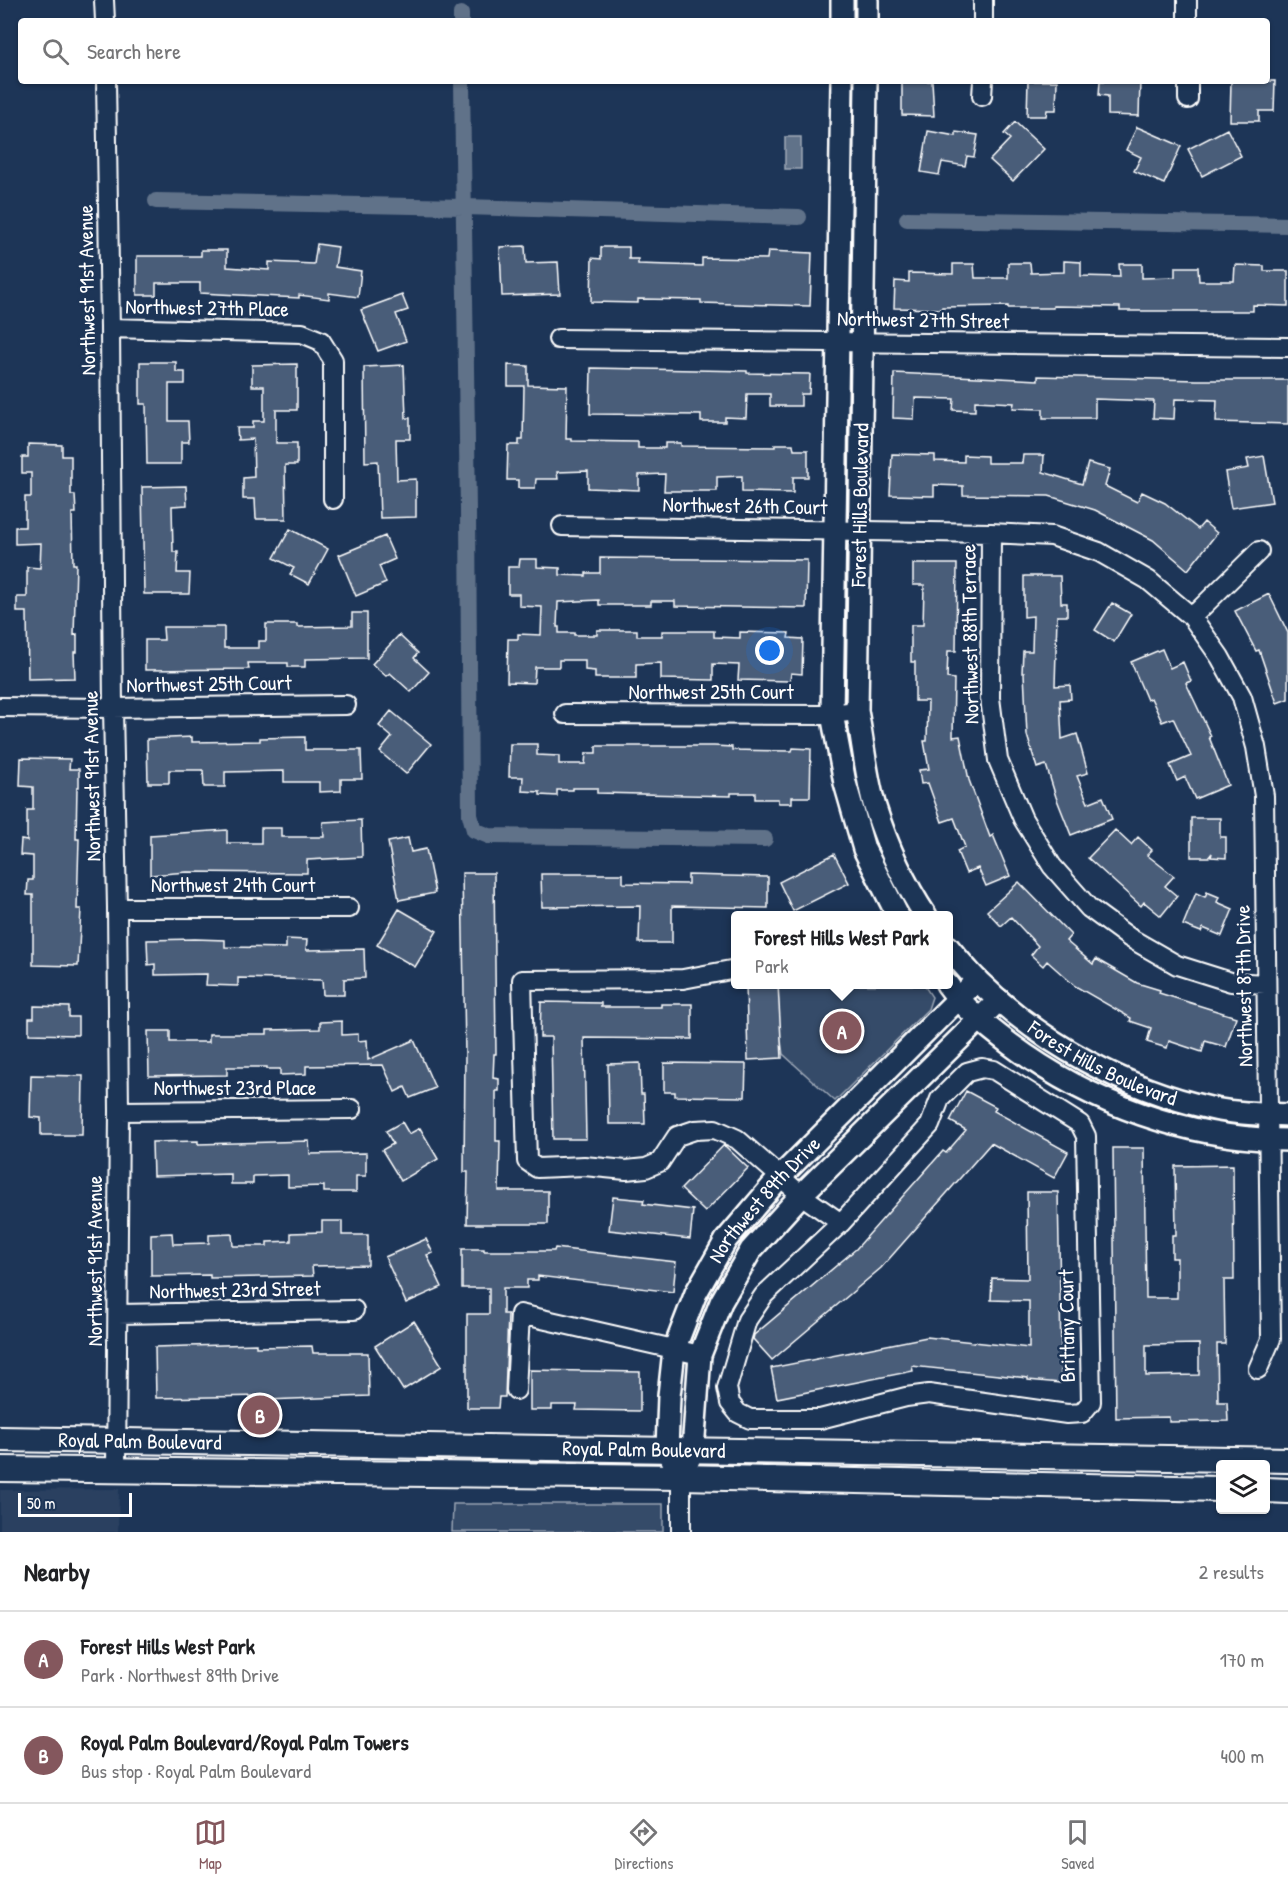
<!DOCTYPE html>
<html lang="en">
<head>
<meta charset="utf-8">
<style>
	body { margin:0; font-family:"Patrick Hand",sans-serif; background:#f6f6f6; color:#202124 }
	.controls { position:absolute; right:18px; bottom:18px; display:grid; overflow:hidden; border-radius:6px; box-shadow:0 2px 4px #0004 }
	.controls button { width:54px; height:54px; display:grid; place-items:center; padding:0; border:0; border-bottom:2px solid #e0e0e0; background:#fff; color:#202124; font:30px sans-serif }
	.scale { position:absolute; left:18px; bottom:15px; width:114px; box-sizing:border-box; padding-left:6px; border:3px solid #fff; border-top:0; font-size:16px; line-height:21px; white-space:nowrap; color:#fff; -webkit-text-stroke:4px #1d3557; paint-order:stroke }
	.you { position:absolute; left:770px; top:651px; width:21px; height:21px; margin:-15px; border:4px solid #fff; border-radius:50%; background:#1a73e8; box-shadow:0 0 0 9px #1a73e833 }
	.badge { display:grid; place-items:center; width:39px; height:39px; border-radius:50%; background:#84575d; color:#fff; font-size:20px; font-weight:700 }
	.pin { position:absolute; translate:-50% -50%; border:3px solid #fff; box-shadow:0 2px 6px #0006 }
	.popup { position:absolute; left:731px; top:911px; width:222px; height:78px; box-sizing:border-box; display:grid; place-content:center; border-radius:6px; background:#fff; filter:drop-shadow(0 2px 4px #0005); font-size:20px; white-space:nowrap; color:#757577 }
	.popup b { font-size:22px; color:#202124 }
	.popup::after { content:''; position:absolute; left:50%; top:100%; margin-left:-12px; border:12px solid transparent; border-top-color:#fff }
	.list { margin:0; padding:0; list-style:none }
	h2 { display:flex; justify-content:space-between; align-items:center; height:78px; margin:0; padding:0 24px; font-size:26px }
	h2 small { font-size:20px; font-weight:400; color:#757577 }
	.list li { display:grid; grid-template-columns:39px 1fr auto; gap:18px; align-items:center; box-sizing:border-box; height:96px; padding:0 24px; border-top:2px solid #e0e0e0 }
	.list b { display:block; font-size:22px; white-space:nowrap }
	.list p { margin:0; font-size:20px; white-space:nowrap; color:#757577 }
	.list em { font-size:20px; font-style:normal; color:#757577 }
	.icon { flex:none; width:33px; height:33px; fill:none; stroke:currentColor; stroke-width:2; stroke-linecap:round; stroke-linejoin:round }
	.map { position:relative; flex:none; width:1288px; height:1532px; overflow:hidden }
	.search { position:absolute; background:#fff; box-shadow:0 2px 4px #0004; left:18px; right:18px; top:18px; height:66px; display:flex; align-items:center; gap:15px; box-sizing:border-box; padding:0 21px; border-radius:6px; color:#757577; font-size:22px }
	.sheet { height:270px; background:#fff }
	nav { display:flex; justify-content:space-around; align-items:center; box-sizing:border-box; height:84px; border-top:2px solid #e0e0e0; background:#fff; font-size:16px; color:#757577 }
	nav a { display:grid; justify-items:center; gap:3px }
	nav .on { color:#84575d }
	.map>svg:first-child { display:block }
</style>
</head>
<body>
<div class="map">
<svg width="1288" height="1532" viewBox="0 0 1288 1532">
	<rect width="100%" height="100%" fill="#1d3557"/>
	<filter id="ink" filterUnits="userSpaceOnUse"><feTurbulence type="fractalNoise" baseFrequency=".0167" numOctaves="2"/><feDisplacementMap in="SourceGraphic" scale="12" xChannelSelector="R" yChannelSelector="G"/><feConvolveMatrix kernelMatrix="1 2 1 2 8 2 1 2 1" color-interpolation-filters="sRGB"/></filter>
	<g filter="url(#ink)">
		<!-- built -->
		<path fill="#2a4161" d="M119 1489 118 1532H0V1490Z"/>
		<!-- green -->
		<path fill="#364b69" stroke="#9aa5b4" stroke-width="1.5" d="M773 985H924L932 997 928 1009 835 1101 783 1054Z
			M453 1504H663V1532H452Z"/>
		<!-- water -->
		<path fill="#617289" stroke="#a0aab8" stroke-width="1.5" d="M785 137H801V169H785Z"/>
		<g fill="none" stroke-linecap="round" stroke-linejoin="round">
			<!-- canal -->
			<path stroke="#617289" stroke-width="16" d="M461 14V21
				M462 81 468 511 470 815 474 830 489 836 765 839
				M156 201 464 207 799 217
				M907 219 1288 225"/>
		</g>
		<!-- building -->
		<path fill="#4a5d79" stroke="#fff" stroke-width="1.5" fill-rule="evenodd" d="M902 81H932L934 116 902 115Z
			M1028 81H1057L1056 110H1047L1046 116H1027Z
			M1100 81H1140L1139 116 1108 115V96L1099 95Z
			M1231 81H1275L1274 111H1259V121H1230Z
			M1015 122 1044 149 1013 181 990 160 1010 139 1004 134Z
			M1137 127 1181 146 1164 184 1134 171 1141 157 1126 150Z
			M1227 129 1241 156 1202 176 1188 149Z
			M928 131 956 136V132L978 135 974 157 967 156 965 166 942 162 939 175 921 172Z
			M317 244 338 247 335 267 361 271 358 297 329 293V299L299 295V298L200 293V283H156V295H137V256H201V250H227V267L269 270V262L314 264Z
			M525 246 526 263 558 262 560 294 502 296 500 247Z
			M601 247H629V259H638V264L702 266V258L767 259 768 251 812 253 810 306 701 303V300L638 299V303L591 302 592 258 601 259Z
			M1064 261 1081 262V276L1120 277 1119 264H1142V278L1175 277V267H1198L1199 281H1234L1235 265 1264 266V271H1288V306L1253 305V311H1120V307L1053 306V308H1008V306L942 307V309L894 308 895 281 909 282V273L953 274V264H974L975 278H1008V263H1030L1031 273 1064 272Z
			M402 295 408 310 396 314 406 341 378 351 361 310Z
			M140 362H176V372H185V384H169V421H188L189 442H181V464H147L146 404H140Z
			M297 364V410H276V443H297V465H285L286 519H256L255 499H243V478L254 477 253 439 238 440 237 428H253V421H264V386H252V365Z
			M404 365 406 418H410V439H396L397 480 416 479V517L380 518 378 461 365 462 364 367Z
			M508 365 528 366V385L567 386 566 439H572V441L638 442V448H665V443H681V446L775 447V444H793L794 450H808V477H793V493L742 492V476L717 477V491H664L665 474 639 475V490L588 488V471L557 472 558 479H536L535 488H518V480H507L508 445H519V440H523L524 386H508Z
			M591 368 747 371V373L810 374 809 394H801V406H770V394H747L746 418 725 417V422H701V415L590 414Z
			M894 373 1038 380V376L1197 380H1288V424L1216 422 1217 400 1175 399 1174 419 1153 418 1154 401 1095 399V418H1043V409L1013 408 1014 403 975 401V411L953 410 954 399 915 398 914 419 893 418Z
			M28 444 62 445V456H71V495H75L76 513H72L73 564H76L74 635 77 634V652H74L75 678 28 679 27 612H17V597H27V567L40 568 41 543 15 544V527H25V497H31V473H22V457H28Z
			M892 454 935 455V461L964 462V455L987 456V463H1022L1023 455H1044L1043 472 1082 484 1088 463 1110 469 1105 486 1137 502 1142 492 1165 503 1198 529 1204 522 1217 533 1188 570 1153 540 1095 510 1049 496 963 495V486L934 485V496L890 495Z
			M1264 456 1272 502 1231 508 1225 472 1249 468 1247 459Z
			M186 486 187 505 172 506 173 552H178L177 573H190L189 594H144L142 487Z
			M290 529 328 549 309 584 290 574 294 568 274 558Z
			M385 536 395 559 379 566 386 583 356 596 339 555Z
			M600 558 807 560 806 608 675 606V601H651V605H599V600L558 602 557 627H559V633H574V635H597V630H637V636H662V631H714V637L740 638V632L789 633 788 638 803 639 802 674 791 673 790 681 738 680 739 665 713 664V680L661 679V663L636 664V678H595V671L585 670V660H559V667H535L534 683 507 682 508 639H518V634L541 635 542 607 519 606V594H508V567H519L520 559H537V567L560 568V575L586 576V573H600Z
			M913 564H957L956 651H948L947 678 954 679 953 737 960 736 969 780 990 837 993 835 1010 876 986 886 978 868 966 873 957 851 965 847 954 818 942 822 928 783 921 784 919 770 929 769 924 741H927L928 701H915V662H911V625H923L924 585H913Z
			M1024 576H1060L1061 603H1067V616H1057L1055 686 1070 685 1071 699 1060 700 1062 739 1077 734 1088 773 1077 776 1088 803 1103 797 1112 819 1071 835 1056 797 1046 765 1037 768 1027 735 1024 673H1022L1023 651H1032L1033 616 1024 617Z
			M1269 594 1288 633V699L1277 703 1259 650 1256 651 1235 611Z
			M1112 603 1131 614 1114 642 1095 630Z
			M352 613H367V658L305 659V667H288V663H248L249 669 145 670V640H164L163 627H224V648H259V641H266V624H297V627L352 626Z
			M399 635 418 653 414 658 429 672 411 692 390 673 386 676 372 664Z
			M1162 649 1170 668 1183 662 1191 681 1186 683 1211 736 1209 737 1228 785 1195 799 1185 777 1177 781 1170 765 1191 756 1173 718 1162 722 1151 698 1147 700 1131 662Z
			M391 711 431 744 406 774 380 752 392 737 379 726Z
			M192 737V742L260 741V738L305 737V750H361L362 779H341V791L319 792V782H284V771L225 772V787H204L203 770H169V783H148L147 739Z
			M510 744H537V755L559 756V764H585L586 753H596V746H714L732 747V750L792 751 793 748 811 749 810 797H792V803H778V799H755V793H731V796L597 793V788H573V790H557V796L540 795V792L522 791 523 777H509Z
			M21 758 70 759 69 769H79V787H77L76 839H79L77 909H81L78 966 33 965V895H27L28 880H33V856L20 855 21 840 27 841V810H33V787L20 786Z
			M1191 818H1220V837H1226V858L1211 857 1212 853 1209 857H1191Z
			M361 820 362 857 307 860V873L187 872 150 875V835L227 830V843H261V828H281V837H324L323 822Z
			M1115 830 1131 845 1138 837 1152 850 1147 855 1174 876 1165 886 1177 896 1161 916 1144 902 1141 906 1088 858Z
			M408 838 411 852 426 849 435 893 399 900 388 842Z
			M834 854 849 883 793 911 779 882Z
			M462 873H494L496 1054H494L493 1078 499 1079V1091H496V1141H500L499 1191H548V1224H467L468 1172H464L465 1054Z
			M541 874H623V883L688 884V875L768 877V908L672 906V943H639L640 906 542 907Z
			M1019 882 1071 935 1066 941 1093 964 1096 959 1137 983 1160 990 1159 993 1236 1017 1226 1047 1205 1041 1202 1052 1169 1041 1167 1048 1147 1042 1151 1028 1130 1021 1131 1018 1075 986 1047 961 1043 966 1031 955 1038 946 1011 917 1001 926 987 911Z
			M1207 892 1219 897 1217 902 1233 909 1222 936 1203 928 1201 932 1183 925 1196 893 1205 897Z
			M399 909 437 931 415 967 377 945Z
			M195 939 225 940V947L286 948V939L307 940 306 950 364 949 365 978 344 979V995H323L322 980 238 978V986L206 985 207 974 155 975V964L148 965 147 940Z
			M746 984H778L782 1058 748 1060Z
			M541 1002 601 1003V1007H661V1004H692V1039L584 1038 586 1139H553L551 1037H540Z
			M34 1006 69 1007V1017H78V1035L29 1034V1018H34Z
			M342 1021V1035L358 1034V1041L367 1040 368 1060 414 1040 435 1088 410 1098 405 1087 395 1092 383 1065 306 1066V1074L280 1075V1069H267V1067H227V1075L149 1076 148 1031H170V1042H209V1034H267V1030L320 1029V1022Z
			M640 1063 641 1094H644L645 1124H609L608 1064Z
			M664 1063 746 1064 745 1097 675 1096V1092H664Z
			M31 1075 83 1076 82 1135H41V1118L30 1117Z
			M966 1091 996 1107 994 1111 1068 1152 1054 1178 991 1143 881 1268 772 1360 753 1339 754 1335 856 1249 943 1151 946 1153 966 1130 950 1121Z
			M402 1122 409 1134 420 1128 438 1159 401 1181 382 1150 393 1144 386 1131Z
			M198 1141V1144L309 1141 310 1154 366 1153V1176H356V1192H324V1186L288 1187V1175L253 1176V1184H231V1174L153 1176 152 1142Z
			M724 1145 748 1168 705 1212 681 1189Z
			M1113 1148H1144L1146 1298H1177V1258H1172V1235H1176L1175 1166 1233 1165 1234 1280H1224L1225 1344H1217L1218 1402H1227L1228 1421 1169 1422V1417L1116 1418ZM1199 1344V1375L1146 1376V1345Z
			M1027 1192H1058L1061 1351H1063L1060 1383 1028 1380V1378L912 1366 913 1371 777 1398 771 1368 927 1337 1029 1348V1301L991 1300 992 1278 1028 1279Z
			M613 1197 644 1200 643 1204 693 1210 690 1239 609 1230Z
			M322 1221H342V1235H368V1265L312 1266 313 1276 210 1278V1275L151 1276V1234L172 1233 173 1244 209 1243V1235L232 1234 233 1246H267V1242L291 1241V1233L322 1232Z
			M426 1239 433 1253 427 1255 442 1287 406 1303 385 1257Z
			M555 1248 676 1262 673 1292 538 1276V1280H527V1288H503V1314H508L505 1397H499L498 1408H467V1314H489V1288H462V1249H484V1251H554Z
			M414 1321 442 1366 403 1390 375 1346Z
			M256 1344V1347L312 1346 313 1353H368L369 1396 267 1400V1396L156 1398 155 1347Z
			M530 1370 640 1372V1411L576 1410 577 1405H552V1410H530Z"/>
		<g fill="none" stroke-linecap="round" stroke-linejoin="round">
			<!-- minor casing -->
			<g stroke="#fff" stroke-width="22">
				<path id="minor" d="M104 0 105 21
					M1187 0V21
					M983 21V0
					M106 81 110 328 113 708 117 908 119 1111 116 1470
					M1188 81V99
					M982 96 983 81
					M110 328 302 333 321 341 333 360V499
					M558 339 1288 347
					M562 526 991 533 1052 536 1099 552 1148 580 1192 617 1220 657 1242 697 1256 747 1264 796 1271 1339 1258 1369
					M991 533 990 698 998 760 1023 819 1052 866 1089 908 1130 938 1177 965 1231 982 1265 984
					M1192 617 1259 551
					M0 707 113 708 346 705
					M565 714 822 715 857 711
					M117 908H349
					M736 969 683 979 522 980 527 1161 537 1168 584 1166 626 1170 646 1168 660 1162 677 1136 695 1130 715 1129 737 1139 801 1195 841 1223 764 1295 747 1320 727 1388 730 1403 738 1413 750 1419H820L906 1397 929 1394 1067 1414 1082 1413 1091 1402 1086 1136 1080 1124 994 1070 982 1068 967 1072 940 1099 930 1125 841 1223
					M119 1111 352 1109
					M118 1314 354 1310
					M516 1390 520 1314 700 1355
					M681 1532V1477"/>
			</g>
			<!-- tertiary casing -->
			<g stroke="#fff" stroke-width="26">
				<g id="tertiary">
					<path d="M842 0V21"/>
					<path d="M867 21V0"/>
					<path d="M842 81 832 714 845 783 864 849 898 916"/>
					<path d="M866 81 857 711C863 741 866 778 875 807 887 845 904 883 926 916"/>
					<path id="s1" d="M948 947C958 959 968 971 979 982 1041 1043 1125 1089 1210 1108 1235 1114 1263 1114 1288 1115"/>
					<path d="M947 984C965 1009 986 1026 1010 1044 1090 1104 1188 1139 1288 1140"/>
					<path d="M686 1466 693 1450 700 1355 721 1302 751 1250 801 1195 999 1000"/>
					<path id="s2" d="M681 1477 667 1449 669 1396 674 1350 696 1293 726 1240 780 1177 977 980"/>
				</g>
			</g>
			<!-- secondary casing -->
			<g stroke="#fff" stroke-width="28">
				<g id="secondary">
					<path id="s3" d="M0 1439 1288 1460"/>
					<path d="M0 1469 681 1477 1220 1489"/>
					<path d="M1266 1490 1288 1491"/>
				</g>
			</g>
			<!-- minor -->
			<use href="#minor" stroke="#1d3557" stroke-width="18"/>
			<!-- tertiary -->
			<use href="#tertiary" stroke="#1d3557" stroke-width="21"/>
			<!-- secondary -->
			<use href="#secondary" stroke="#1d3557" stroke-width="24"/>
		</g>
	</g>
	<g text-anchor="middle" stroke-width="5" stroke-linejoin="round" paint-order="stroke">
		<!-- street labels -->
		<g font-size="21" fill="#fff" stroke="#1d3557">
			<text transform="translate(87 290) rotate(-91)" y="7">Northwest 91st Avenue</text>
			<text transform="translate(207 308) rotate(1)" y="7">Northwest 27th Place</text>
			<text transform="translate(923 320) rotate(1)" y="7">Northwest 27th Street</text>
			<text transform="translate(860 505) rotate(-89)" y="7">Forest Hills Boulevard</text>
			<text transform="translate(745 506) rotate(1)" y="7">Northwest 26th Court</text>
			<text transform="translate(970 634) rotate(-91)" y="7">Northwest 88th Terrace</text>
			<text transform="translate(209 684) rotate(-1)" y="7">Northwest 25th Court</text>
			<text x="711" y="699">Northwest 25th Court</text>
			<text transform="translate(92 776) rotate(-91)" y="7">Northwest 91st Avenue</text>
			<text x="233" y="892">Northwest 24th Court</text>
			<text transform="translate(1244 986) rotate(-91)" y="7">Northwest 87th Drive</text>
			<text dy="7" stroke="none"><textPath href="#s1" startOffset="196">Forest Hills Boulevard</textPath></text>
			<text x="235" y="1095">Northwest 23rd Place</text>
			<text dy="7" stroke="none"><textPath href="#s2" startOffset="308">Northwest 89th Drive</textPath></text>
			<text transform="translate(95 1261) rotate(-90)" y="7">Northwest 91st Avenue</text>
			<text transform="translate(235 1290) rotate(-1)" y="7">Northwest 23rd Street</text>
			<text transform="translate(1067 1326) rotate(-91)" y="7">Brittany Court</text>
			<text dy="7" stroke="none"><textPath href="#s3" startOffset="140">Royal Palm Boulevard</textPath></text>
			<text dy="7" stroke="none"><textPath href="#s3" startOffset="644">Royal Palm Boulevard</textPath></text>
		</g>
	</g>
</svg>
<div class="controls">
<button><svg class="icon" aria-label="layers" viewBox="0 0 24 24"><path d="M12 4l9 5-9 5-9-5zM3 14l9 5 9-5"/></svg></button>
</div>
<div class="scale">50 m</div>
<div class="you"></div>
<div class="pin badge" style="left:842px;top:1031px">A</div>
<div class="popup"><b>Forest Hills West Park</b>Park</div>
<div class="pin badge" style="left:260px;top:1415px">B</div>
<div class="search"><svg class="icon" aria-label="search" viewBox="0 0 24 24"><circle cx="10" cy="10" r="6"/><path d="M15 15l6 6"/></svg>Search here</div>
</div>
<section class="sheet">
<h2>Nearby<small>2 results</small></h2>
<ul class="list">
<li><span class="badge">A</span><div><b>Forest Hills West Park</b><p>Park · Northwest 89th Drive</p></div><em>170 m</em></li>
<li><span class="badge">B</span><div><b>Royal Palm Boulevard/Royal Palm Towers</b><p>Bus stop · Royal Palm Boulevard</p></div><em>400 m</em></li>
</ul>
</section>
<nav>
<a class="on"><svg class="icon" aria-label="map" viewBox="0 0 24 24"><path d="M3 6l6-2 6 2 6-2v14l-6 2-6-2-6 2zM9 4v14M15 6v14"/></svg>Map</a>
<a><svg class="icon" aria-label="directions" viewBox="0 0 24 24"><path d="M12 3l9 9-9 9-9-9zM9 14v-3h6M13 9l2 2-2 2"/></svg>Directions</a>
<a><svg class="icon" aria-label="saved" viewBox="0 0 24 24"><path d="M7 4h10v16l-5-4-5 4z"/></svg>Saved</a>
</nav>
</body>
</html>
